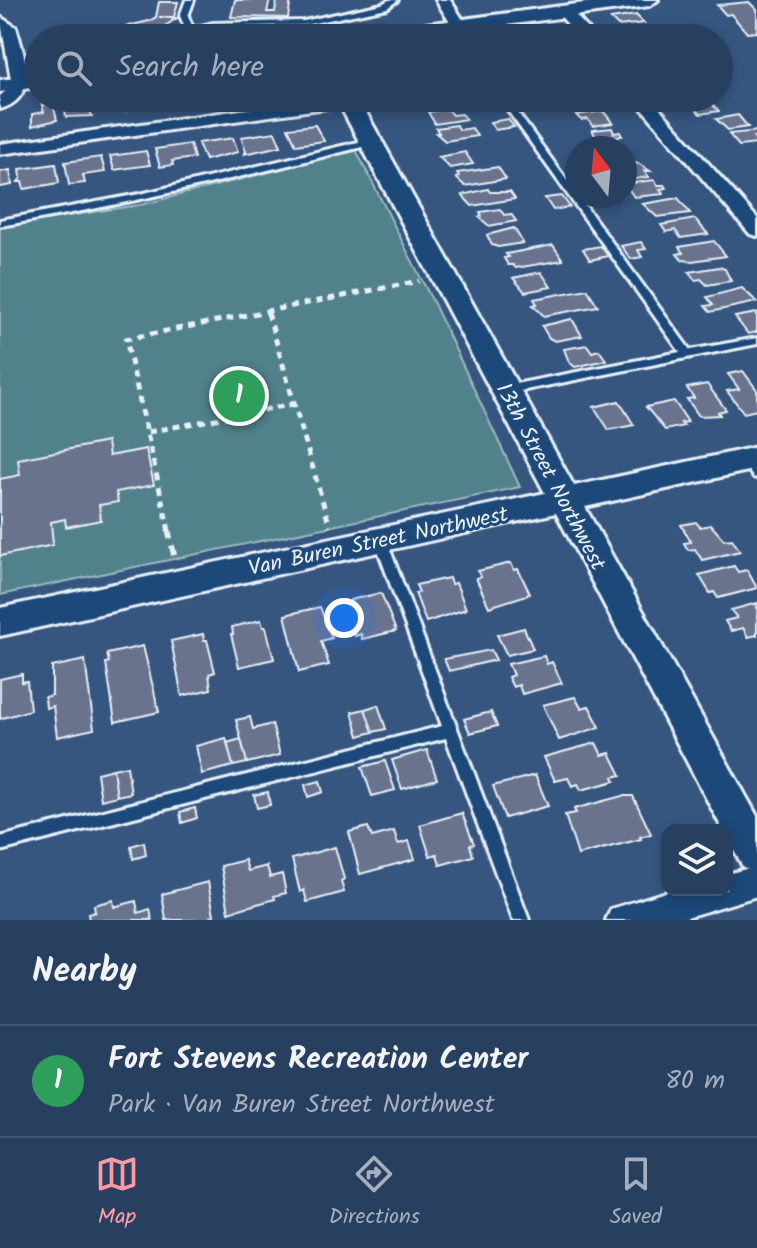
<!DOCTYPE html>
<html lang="en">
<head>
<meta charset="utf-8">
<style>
	body { margin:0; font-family:Kalam,sans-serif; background:#304766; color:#f1f3f6 }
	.controls { position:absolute; right:24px; bottom:24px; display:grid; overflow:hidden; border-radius:16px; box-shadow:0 4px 12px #0003 }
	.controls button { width:72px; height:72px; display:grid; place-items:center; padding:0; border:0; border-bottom:2px solid #445975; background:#284060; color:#f1f3f6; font:40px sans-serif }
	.compass { position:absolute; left:565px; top:136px; width:72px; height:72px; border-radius:50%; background:#284060; box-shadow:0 4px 12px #0003; rotate:344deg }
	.you { position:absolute; left:344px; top:618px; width:28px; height:28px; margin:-20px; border:6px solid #fff; border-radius:50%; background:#1a73e8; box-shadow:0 0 0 12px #1a73e833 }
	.badge { display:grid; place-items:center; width:52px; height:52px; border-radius:50%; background:#ff9aa2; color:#fff; font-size:26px; font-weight:700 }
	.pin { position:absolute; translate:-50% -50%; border:4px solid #fff; box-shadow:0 2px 8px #0006 }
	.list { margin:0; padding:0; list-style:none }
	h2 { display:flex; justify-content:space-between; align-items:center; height:104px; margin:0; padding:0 32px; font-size:34px }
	h2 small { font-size:26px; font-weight:400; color:#a5afbd }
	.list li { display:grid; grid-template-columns:52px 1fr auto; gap:24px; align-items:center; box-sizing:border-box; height:112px; padding:0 32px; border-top:2px solid #445975 }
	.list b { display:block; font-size:30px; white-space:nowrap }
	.list p { margin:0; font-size:26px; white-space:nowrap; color:#a5afbd }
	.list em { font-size:26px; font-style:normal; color:#a5afbd }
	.icon { flex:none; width:44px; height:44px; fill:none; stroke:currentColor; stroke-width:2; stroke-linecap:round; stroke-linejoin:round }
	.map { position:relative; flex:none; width:757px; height:920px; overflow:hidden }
	.search { position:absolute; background:#284060; box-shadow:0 4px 12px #0003; left:24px; right:24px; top:24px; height:88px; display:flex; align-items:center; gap:20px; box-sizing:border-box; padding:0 28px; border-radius:44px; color:#a5afbd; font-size:30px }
	.sheet { height:216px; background:#284060 }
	nav { display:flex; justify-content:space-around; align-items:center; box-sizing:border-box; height:112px; border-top:2px solid #445975; background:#284060; font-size:22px; color:#a5afbd }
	nav a { display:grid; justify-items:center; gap:4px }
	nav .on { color:#ff9aa2 }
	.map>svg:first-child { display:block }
</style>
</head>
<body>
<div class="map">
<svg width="757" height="920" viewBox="0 0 757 920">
	<rect width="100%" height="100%" fill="#365680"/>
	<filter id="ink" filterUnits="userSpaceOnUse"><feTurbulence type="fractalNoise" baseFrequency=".0125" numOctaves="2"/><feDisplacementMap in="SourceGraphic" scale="16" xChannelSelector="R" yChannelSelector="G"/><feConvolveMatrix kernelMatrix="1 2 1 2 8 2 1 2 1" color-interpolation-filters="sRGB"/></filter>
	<g filter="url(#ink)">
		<!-- green -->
		<path fill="#51818b" stroke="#9cb9c2" stroke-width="2" d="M356 150 435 306 520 487 0 595V226L140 205Z"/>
		<!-- building -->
		<path fill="#6b738d" stroke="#e8f1f8" stroke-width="2" d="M235 0H270L267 12H275L277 0H291L288 18 231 17Z
			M159 2H178L174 17H159L177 18 159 30 123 38 90 35 149 21 156 17Z
			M749 2 757 10V32L747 33 731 14 726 15 717 5Z
			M636 15 644 23 618 26 611 19Z
			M640 29 648 38H628L622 32Z
			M553 30 560 38H536L532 33Z
			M99 98H121L127 111 102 112Z
			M134 98H157L162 106 137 107Z
			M419 98H470L472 101 425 108Z
			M562 98H590L597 105 577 108Z
			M707 99 719 111 700 114 688 102Z
			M75 102V105L87 104 92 116 66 117 64 104Z
			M53 104 57 120 32 126V114L44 112 42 105Z
			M448 109 452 115 462 114 466 119 435 124 428 112Z
			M603 111 613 123 593 126 588 119 581 120 576 115Z
			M738 115 748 127 728 130 716 119Z
			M508 119 514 127 495 130 490 122Z
			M315 125 324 141 296 145 288 128Z
			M456 125 460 130 472 128 477 136 445 141 436 133H439L436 128Z
			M612 128 614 133 620 132 622 136H617L620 141 600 143 592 130Z
			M757 131V137H754L757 144 739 146 729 134Z
			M275 132 281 146 244 154 246 151 241 137Z
			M233 138 238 152 205 160 198 143Z
			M190 144 194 158 172 161 173 165 160 167 155 149Z
			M146 151 150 165 114 170 110 156Z
			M465 152 473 164 450 168 439 157Z
			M101 157 105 172 83 175 85 183 69 185 65 162Z
			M638 163 650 171H644L649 177 629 180 625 175V165Z
			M56 164 59 183 24 189 22 182H18L21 178 20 169Z
			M498 167 506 179 465 186 456 178 459 177 457 173Z
			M10 170 12 185 0 187V172Z
			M654 180 658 185H664L666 188 660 189 664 194 634 197 625 184Z
			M488 189 490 192H510L515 199 472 206 462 195Z
			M562 196 570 207 553 210 545 198Z
			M678 198 690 213 657 217 643 204Z
			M500 209 504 215 511 214 516 221 489 226 479 217 482 216 480 212Z
			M695 219 708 234 681 238 675 230 666 232 661 225Z
			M514 228 523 243 498 247 492 245 487 235Z
			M714 241 726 256 692 261 682 260 677 254 683 253 679 247Z
			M641 242 646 249 638 250 642 257 631 259 621 246Z
			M553 245 563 260 516 268 513 265H508L504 258 509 257 506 254Z
			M601 246 608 256 590 260 583 249Z
			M719 267 725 269 731 281 707 285 701 279 695 280 689 272Z
			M541 272 551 287 525 292 513 278Z
			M742 288 757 302 710 312 705 306 713 305 707 297Z
			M587 289 598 306 544 316 533 305 537 304 534 299Z
			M757 313V332L748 334 735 317Z
			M572 319 582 336 555 341 549 338 542 326Z
			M587 345 592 352 599 350 606 360 575 367 569 362 564 349Z
			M743 371 757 390V410L744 413 727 391 739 389 728 374Z
			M707 384 726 410 718 412 720 415 699 416 687 399 694 398 687 388Z
			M619 401 634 425 609 430 594 407Z
			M674 401 688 422 681 423 684 426 665 430 646 407Z
			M107 442 109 456 146 449 154 485 116 492 118 502 99 505 101 520 66 527 65 519 51 522 53 545 0 556V479L20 475 18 459Z
			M696 522 700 527 711 525 724 540 732 539 740 551 702 560 695 549 688 550 684 543 691 542 681 525Z
			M511 563 514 570 518 569 530 594 489 607 476 578 481 577 478 571Z
			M734 566 738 572 747 570 757 588 718 598 714 592 710 593 699 575Z
			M449 578 451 584 456 583 466 609 426 622 415 593 419 592 416 585Z
			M381 593 396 631 362 639 361 634 355 636 351 626 358 624 350 600Z
			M757 603V635L748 637 743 628 731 631 725 621 737 618 731 610Z
			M320 607 332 638 321 641 329 665 299 672 285 615Z
			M261 620 263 627H266L274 659 239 667 231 634H233L232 627Z
			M524 628 533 649 507 655 497 635Z
			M203 634 204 640H207L215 672 209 674 211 689 182 696 171 641Z
			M143 646 159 712 115 722 106 663 109 662 107 654Z
			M491 650 496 660 449 671 444 659Z
			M544 656 547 664 552 662 562 683 522 694 519 685 513 687 508 677 513 675 508 664Z
			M85 660 94 729 57 737 53 706 46 708 45 697 52 695V667Z
			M22 674V682L27 681 30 710 0 719V679Z
			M575 697 581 708 589 706 600 727 559 740 543 705Z
			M378 705 386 729 373 732 365 709Z
			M365 709 373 732 359 736 352 712Z
			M491 712 497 726 470 733 464 719Z
			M250 717 253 729 272 724 280 755 247 763 236 720Z
			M226 738 233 766 202 774 196 746Z
			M241 739 247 763 233 766 227 743Z
			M596 743 602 755 610 753 621 775 613 777 615 781 581 790 578 784 572 786 568 778 555 781 544 757Z
			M427 750 437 779 402 789 392 760Z
			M385 761 395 790 372 796 362 767Z
			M127 766 131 793 117 796 113 769Z
			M113 769 117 796 101 800 97 773Z
			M535 775 548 806 505 818 493 786Z
			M320 781 323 792 308 797 305 785Z
			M268 792 270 805 257 808 254 795Z
			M622 796H633L651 834 640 837 641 839 578 855 565 815 576 813 574 809Z
			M195 808 197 818 182 823 180 812Z
			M462 813 474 844 470 845 473 856 440 865 437 854 430 856 420 825Z
			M368 827 372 837 394 831 398 844 409 841 415 859 360 874 349 832Z
			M144 842 146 855 133 859 131 846Z
			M335 847 344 879 341 881 344 892 307 902 304 890 300 892 292 859Z
			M245 860 248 871 267 866 270 877 282 874 286 893 274 896 275 899 229 912 221 866Z
			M208 882 214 915 210 917V920H166L162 894Z
			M113 900 114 907 136 901 138 913 150 909 152 920H89L88 914 95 912 94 905Z"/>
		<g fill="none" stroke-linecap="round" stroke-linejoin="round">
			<!-- service casing -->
			<g stroke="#e8f1f8" stroke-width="6">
				<path id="service" d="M186 0H194L188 16 193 28 213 23 304 21 382 4 389 0H398L387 8 304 25 213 27 171 38H158L186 29 180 16Z
					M499 98H507L690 350 757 338V344L505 394 501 393 499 390 501 387 505 386 680 352Z
					M371 139 374 140V144C250 175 126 205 0 226V220L140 194Z
					M747 456C757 459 757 469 757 478L753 477 741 460Z
					M380 534 385 536 386 539 529 920H513L446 738 0 851V837L442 726 374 539 375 536Z"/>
			</g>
			<!-- minor casing -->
			<g stroke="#e8f1f8" stroke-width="6">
				<path id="minor" d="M436 0H450L467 26 464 29H454Z
					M565 7 570 9 596 38H580L557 12Z
					M0 17 16 27C24 55 40 98 0 109V96L9 88 11 79Z
					M326 98 356 100 348 105 0 154V144Z
					M633 98H650L757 218V236L750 234Z
					M757 866V896L677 920H606L611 909 672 890H727V874Z"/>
			</g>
			<!-- tertiary casing -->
			<g stroke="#e8f1f8" stroke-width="6">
				<path id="tertiary" d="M607 0H658L649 6 409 38H355L365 32Z
					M38 75V87L0 92V80Z
					M336 98H358L574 486 757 447V469L585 507 757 816V873L743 867 727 837V830H723L556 513 0 636V608L545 493Z"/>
			</g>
			<!-- path-far1 -->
			<path stroke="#e8f1f8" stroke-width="5" stroke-dasharray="7 6" stroke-linecap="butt" d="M268 313 330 527
				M148 432 294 404
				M169 531 126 339 419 281"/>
			<!-- path -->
			<path stroke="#e8f1f8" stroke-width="6" stroke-dasharray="10 7" stroke-linecap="butt" d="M168 529 175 559"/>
			<!-- service -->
			<use href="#service" fill="#1f4a7a" fill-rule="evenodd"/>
			<!-- minor -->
			<use href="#minor" fill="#1f4a7a" fill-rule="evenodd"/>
			<!-- tertiary -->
			<use href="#tertiary" fill="#1f4a7a" fill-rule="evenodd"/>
		</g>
	</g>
	<g text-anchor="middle" stroke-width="6" stroke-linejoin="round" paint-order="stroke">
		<!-- street labels -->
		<g font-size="22" fill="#e8f1f8" stroke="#1f4a7a">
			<text transform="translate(552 476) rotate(62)" y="8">13th Street Northwest</text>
			<text transform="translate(378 540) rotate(-12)" y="8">Van Buren Street Northwest</text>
		</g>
	</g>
</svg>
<div class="controls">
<button><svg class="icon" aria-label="layers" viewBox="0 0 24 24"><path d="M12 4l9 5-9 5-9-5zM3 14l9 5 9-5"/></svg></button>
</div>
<svg class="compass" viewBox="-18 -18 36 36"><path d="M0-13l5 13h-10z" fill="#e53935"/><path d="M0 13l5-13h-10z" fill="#a5afbd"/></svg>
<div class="you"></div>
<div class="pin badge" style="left:239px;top:396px;background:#2e9e5b">1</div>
<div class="search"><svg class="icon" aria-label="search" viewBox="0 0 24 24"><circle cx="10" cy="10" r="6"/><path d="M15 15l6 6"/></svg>Search here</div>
</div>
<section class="sheet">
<h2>Nearby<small></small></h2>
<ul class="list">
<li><span class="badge" style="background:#2e9e5b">1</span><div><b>Fort Stevens Recreation Center</b><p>Park · Van Buren Street Northwest</p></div><em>80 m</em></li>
</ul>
</section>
<nav>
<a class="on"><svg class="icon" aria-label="map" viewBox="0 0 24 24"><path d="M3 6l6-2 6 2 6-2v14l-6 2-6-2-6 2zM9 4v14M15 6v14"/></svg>Map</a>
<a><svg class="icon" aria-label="directions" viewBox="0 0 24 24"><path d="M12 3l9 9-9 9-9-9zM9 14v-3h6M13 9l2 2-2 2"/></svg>Directions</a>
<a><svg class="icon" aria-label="saved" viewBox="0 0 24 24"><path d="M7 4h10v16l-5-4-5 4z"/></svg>Saved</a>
</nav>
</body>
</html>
